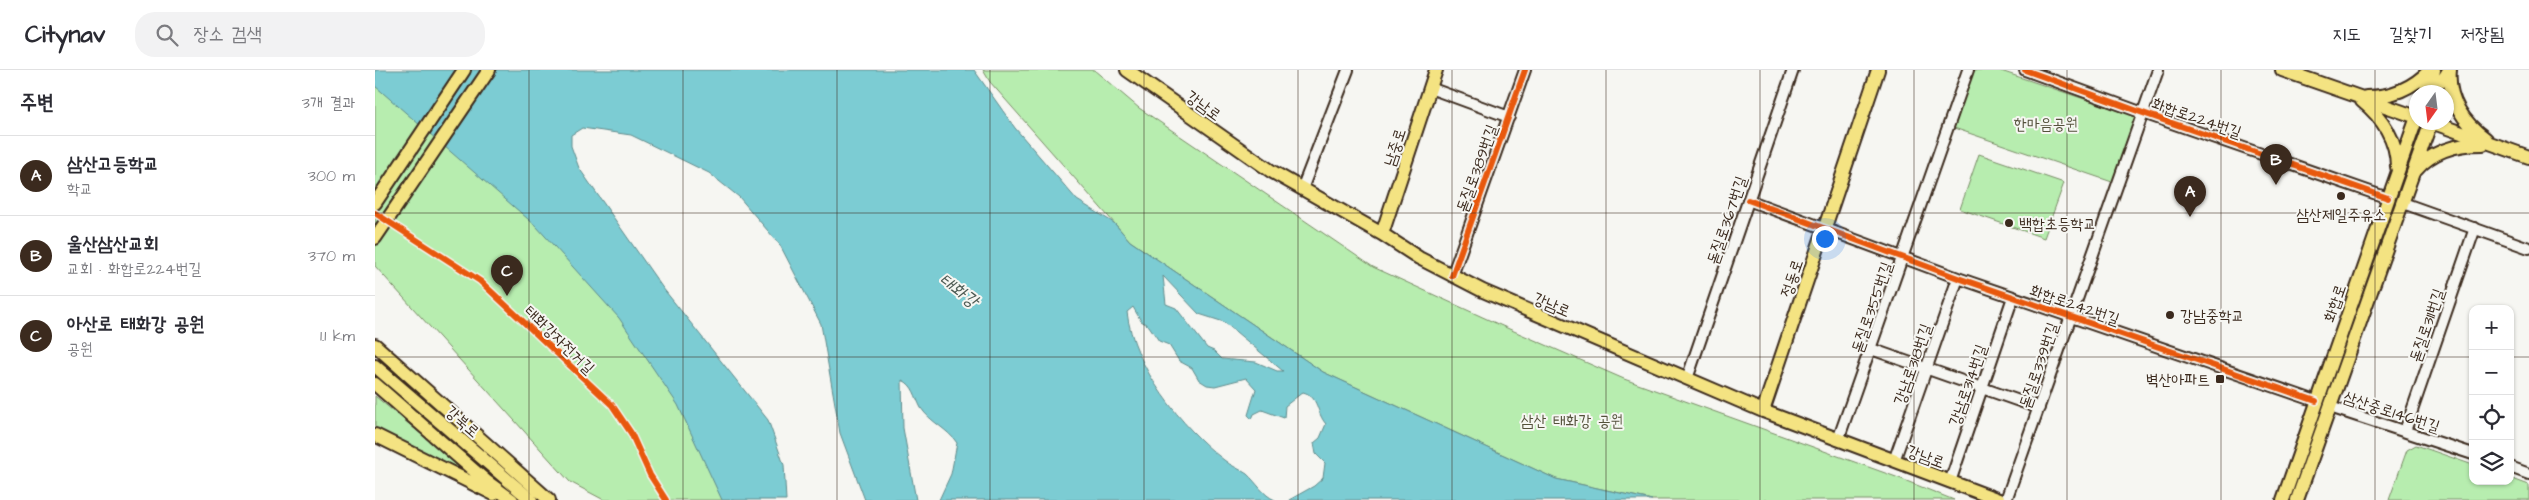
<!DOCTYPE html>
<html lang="ko">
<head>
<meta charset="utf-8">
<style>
	body { margin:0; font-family:"Architects Daughter","Poor Story",sans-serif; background:#f2f2f3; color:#2b2b33 }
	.controls { position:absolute; right:15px; bottom:15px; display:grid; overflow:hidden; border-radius:10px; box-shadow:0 1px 4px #0004 }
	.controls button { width:45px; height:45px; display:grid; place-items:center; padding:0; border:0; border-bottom:1px solid #e1e1e2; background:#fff; color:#2b2b33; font:25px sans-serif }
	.compass { position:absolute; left:2034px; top:15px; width:45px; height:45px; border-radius:50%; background:#fff; box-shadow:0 1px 4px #0004; rotate:194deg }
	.you { position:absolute; left:1449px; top:168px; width:18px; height:18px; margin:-12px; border:4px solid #fff; border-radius:50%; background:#1a73e8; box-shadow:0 0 0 8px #1a73e833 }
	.badge { display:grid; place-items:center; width:32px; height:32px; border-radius:50%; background:#3b2a1e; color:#fff; font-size:16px; font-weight:700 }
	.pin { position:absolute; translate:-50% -41px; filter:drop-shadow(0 1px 2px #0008) }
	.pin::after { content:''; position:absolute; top:26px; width:18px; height:15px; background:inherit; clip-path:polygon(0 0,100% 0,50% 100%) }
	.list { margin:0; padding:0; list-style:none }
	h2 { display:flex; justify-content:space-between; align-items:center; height:65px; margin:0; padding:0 20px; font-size:21px }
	h2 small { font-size:16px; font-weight:400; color:#7c7c81 }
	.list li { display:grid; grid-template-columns:32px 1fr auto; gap:15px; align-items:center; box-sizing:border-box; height:80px; padding:0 20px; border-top:1px solid #e1e1e2 }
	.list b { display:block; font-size:19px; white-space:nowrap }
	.list p { margin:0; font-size:16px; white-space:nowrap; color:#7c7c81 }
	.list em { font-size:16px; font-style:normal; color:#7c7c81 }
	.icon { flex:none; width:28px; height:28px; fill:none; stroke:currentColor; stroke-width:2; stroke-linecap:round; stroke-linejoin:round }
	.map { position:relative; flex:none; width:2154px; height:430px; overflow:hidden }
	header { display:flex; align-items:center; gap:30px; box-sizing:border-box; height:70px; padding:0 25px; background:#fff; border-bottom:1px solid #e1e1e2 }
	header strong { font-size:24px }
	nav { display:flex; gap:28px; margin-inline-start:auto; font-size:18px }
	.search { width:350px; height:45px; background:#f2f2f3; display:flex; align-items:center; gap:12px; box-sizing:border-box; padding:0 18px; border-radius:20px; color:#7c7c81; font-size:19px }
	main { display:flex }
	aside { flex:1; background:#fff }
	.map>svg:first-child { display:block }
</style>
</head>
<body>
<header>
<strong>Citynav</strong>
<div class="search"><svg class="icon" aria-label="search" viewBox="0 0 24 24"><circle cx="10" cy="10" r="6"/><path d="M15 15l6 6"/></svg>장소 검색</div>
<nav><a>지도</a><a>길찾기</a><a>저장됨</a></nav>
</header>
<main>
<aside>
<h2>주변<small>3개 결과</small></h2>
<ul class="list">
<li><span class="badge">A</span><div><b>삼산고등학교</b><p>학교</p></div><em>300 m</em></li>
<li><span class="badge">B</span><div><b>울산삼산교회</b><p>교회 · 화합로224번길</p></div><em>370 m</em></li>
<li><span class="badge">C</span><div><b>아산로 태화강 공원</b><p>공원</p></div><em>1.1 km</em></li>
</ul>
</aside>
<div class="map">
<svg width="2154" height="430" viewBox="0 0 2154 430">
	<rect width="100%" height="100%" fill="#f6f6f2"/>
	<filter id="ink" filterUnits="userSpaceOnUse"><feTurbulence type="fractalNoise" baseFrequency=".02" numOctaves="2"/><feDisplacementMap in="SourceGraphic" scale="10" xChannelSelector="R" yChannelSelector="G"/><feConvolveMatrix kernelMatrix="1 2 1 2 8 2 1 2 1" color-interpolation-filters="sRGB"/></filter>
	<g filter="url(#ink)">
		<!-- green -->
		<path fill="#b7edaf" stroke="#798c66" d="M608 0H719L764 38 998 197 1125 255 1249 309 1524 408 1579 430H1277L1181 409 948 302 755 171 615 12Z
			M1599 0H1623L1763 47 1740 113 1579 58Z
			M0 4 221 204 302 321 355 430H229L195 412 0 196Z
			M1604 84 1689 113 1669 168 1585 139Z
			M0 326 85 396 83 401 0 359Z
			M2041 375 2098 395V411H2135V408L2154 415V430H2014L2032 380Z"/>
		<!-- water -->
		<path fill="#7bccd3" stroke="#618b8b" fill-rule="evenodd" d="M0 0H599L640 58 702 130 739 153 755 171 948 302 1181 409 1277 430H914L939 416 948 408 950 393 941 384 939 373 945 368 951 354C941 343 944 326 928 322L910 336 909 348 887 340 879 344 877 349 873 345 881 319 871 308 840 316 832 315 824 310 817 298 804 291 794 275 784 271 774 256 766 251 758 237 752 242C758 296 807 358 849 390 856 396 865 399 872 404 882 413 888 425 900 430H564L576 404 582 373C573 359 555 352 546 338 540 327 539 315 527 310L528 358 541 430H490L465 363 446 254 405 175 364 127 334 103 256 65 207 58 196 65V76L204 98 287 217 393 350 409 395 411 430H347L303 335 244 248 161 156 0 16ZM788 206 824 244 849 252 908 301H902L881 292 847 289 839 281 832 278 801 238 791 234Z"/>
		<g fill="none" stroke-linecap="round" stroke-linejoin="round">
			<!-- minor casing -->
			<g stroke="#3b2a1e" stroke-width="14">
				<path id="minor" d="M1650 0 1768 43 2013 128
					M1055 18 1134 47
					M927 119 973 0
					M1373 130 1583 208 1941 331
					M2028 133 2154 178
					M1077 206 1150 0
					M1496 279 1664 338
					M1312 309 1418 0
					M1955 337 2098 384
					M2030 361 2100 158
					M1463 370 1593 0
					M1519 391 1583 208
					M2135 397 2154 404
					M1575 412 1638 227
					M1631 430 1783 0"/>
			</g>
			<!-- major casing -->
			<g stroke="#3b2a1e" stroke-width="16">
				<path id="major" d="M752 0 896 101 1007 164 1044 188 1108 221 1388 341 1624 430
					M1907 0 2042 47
					M2059 0 2058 6 2062 11 2068 10 2074 0
					M2075 0C2072 29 2089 53 2111 69
					M2050 22 2058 0
					M1991 27C2016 27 2038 18 2055 0
					M1987 31C2007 47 2022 70 2022 97
					M2056 52 2154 87
					M2041 100C2058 80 2083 74 2108 74
					M0 133 89 0
					M1007 164 1061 0
					M0 168 114 0
					M0 275 174 430
					M0 296 156 430
					M0 314 111 411 137 430
					M1388 341 1503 0
					M0 365 119 424
					M1908 430 2042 47
					M1922 430 2056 52"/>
			</g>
			<!-- minor -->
			<use href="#minor" stroke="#f6f6f2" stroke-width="10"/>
			<!-- major -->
			<use href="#major" stroke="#f4e382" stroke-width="12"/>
			<!-- cycleway casing -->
			<g stroke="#f6f6f2" stroke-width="9">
				<path id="cycleway" d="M1650 0 1768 43 2013 128
					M1373 130 1583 208 1941 331
					M0 143 105 211 237 335 256 363 275 405 291 430
					M1077 206 1150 0"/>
			</g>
			<!-- cycleway -->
			<use href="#cycleway" stroke="#e8590c" stroke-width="6"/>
		</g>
	</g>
	<!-- grid -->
	<path fill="none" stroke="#3b2a1e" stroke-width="1" stroke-opacity="0.55" d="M154 0V430M308 0V430M462 0V430M615 0V430M769 0V430M923 0V430M1077 0V430M1231 0V430M1385 0V430M1539 0V430M1692 0V430M1846 0V430M2000 0V430M0 143H2154M0 287H2098M2135 287H2154"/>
	<!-- markers -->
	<g fill="#3b2a1e" stroke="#f6f6f2" stroke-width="2">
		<circle cx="1966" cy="126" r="5"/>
		<circle cx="1634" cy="153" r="5"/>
		<circle cx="1795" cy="245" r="5"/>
		<rect x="1840" y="304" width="10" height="10" rx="2.5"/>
	</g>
	<g text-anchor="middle" stroke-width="4" stroke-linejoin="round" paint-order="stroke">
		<!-- street labels -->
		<g font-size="16" fill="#3b2a1e" stroke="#f6f6f2">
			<text transform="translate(829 35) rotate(36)" y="6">강남로</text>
			<text transform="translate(1822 47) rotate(19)" y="6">화합로224번길</text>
			<text transform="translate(1019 77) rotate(-72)" y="6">남중로</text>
			<text transform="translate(1101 98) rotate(-70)" y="6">돋질로389번길</text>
			<text transform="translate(1351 150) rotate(-71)" y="6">돋질로367번길</text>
			<text transform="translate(1416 208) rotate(-71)" y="6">정동로</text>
			<text transform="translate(1959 233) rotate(-71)" y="6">화합로</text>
			<text transform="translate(1177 234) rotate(23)" y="6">강남로</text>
			<text transform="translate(1700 234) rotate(19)" y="6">화합로242번길</text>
			<text transform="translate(1496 237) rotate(-71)" y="6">돋질로355번길</text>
			<text transform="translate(2051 255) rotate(-71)" y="6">돋질로311번길</text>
			<text transform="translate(185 269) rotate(44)" y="6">태화강자전거길</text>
			<text transform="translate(1537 294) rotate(-71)" y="6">강남로318번길</text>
			<text transform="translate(1663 295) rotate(-71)" y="6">돋질로339번길</text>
			<text transform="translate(1592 315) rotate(-71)" y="6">강남로314번길</text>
			<text transform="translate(2017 341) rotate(18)" y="6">삼산중로146번길</text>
			<text transform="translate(88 351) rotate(41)" y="6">강북로</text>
			<text transform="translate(1551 386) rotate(20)" y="6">강남로</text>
		</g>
		<!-- park labels -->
		<g font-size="16" fill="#54513b" stroke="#f6f6f2">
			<text x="1671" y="59">한마음공원</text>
			<text x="1197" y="356">삼산 태화강 공원</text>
		</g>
		<!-- poi labels -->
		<g font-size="16" fill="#3b2a1e" stroke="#f6f6f2" text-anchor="start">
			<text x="1966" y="150" text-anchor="middle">삼산제일주유소</text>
			<text x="1644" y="159">백합초등학교</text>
			<text x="1805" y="251">강남중학교</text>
			<text x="1835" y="315" text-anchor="end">벽산아파트</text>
		</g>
		<!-- water labels -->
		<g font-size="18" font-style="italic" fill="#4e5b54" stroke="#f6f6f2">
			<text transform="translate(584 220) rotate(37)" y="6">태화강</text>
		</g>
	</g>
</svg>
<div class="controls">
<button>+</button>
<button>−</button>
<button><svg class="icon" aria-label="locate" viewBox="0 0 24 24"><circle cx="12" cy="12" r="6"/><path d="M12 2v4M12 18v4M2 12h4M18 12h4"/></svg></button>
<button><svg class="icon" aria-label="layers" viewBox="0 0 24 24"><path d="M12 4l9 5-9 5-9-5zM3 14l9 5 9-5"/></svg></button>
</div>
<svg class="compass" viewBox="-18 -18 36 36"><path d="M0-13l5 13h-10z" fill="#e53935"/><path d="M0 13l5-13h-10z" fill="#7c7c81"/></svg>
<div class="you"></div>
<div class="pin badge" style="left:1815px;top:147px">A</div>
<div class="pin badge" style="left:1901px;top:115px">B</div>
<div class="pin badge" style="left:132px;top:226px">C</div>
</div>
</main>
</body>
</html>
